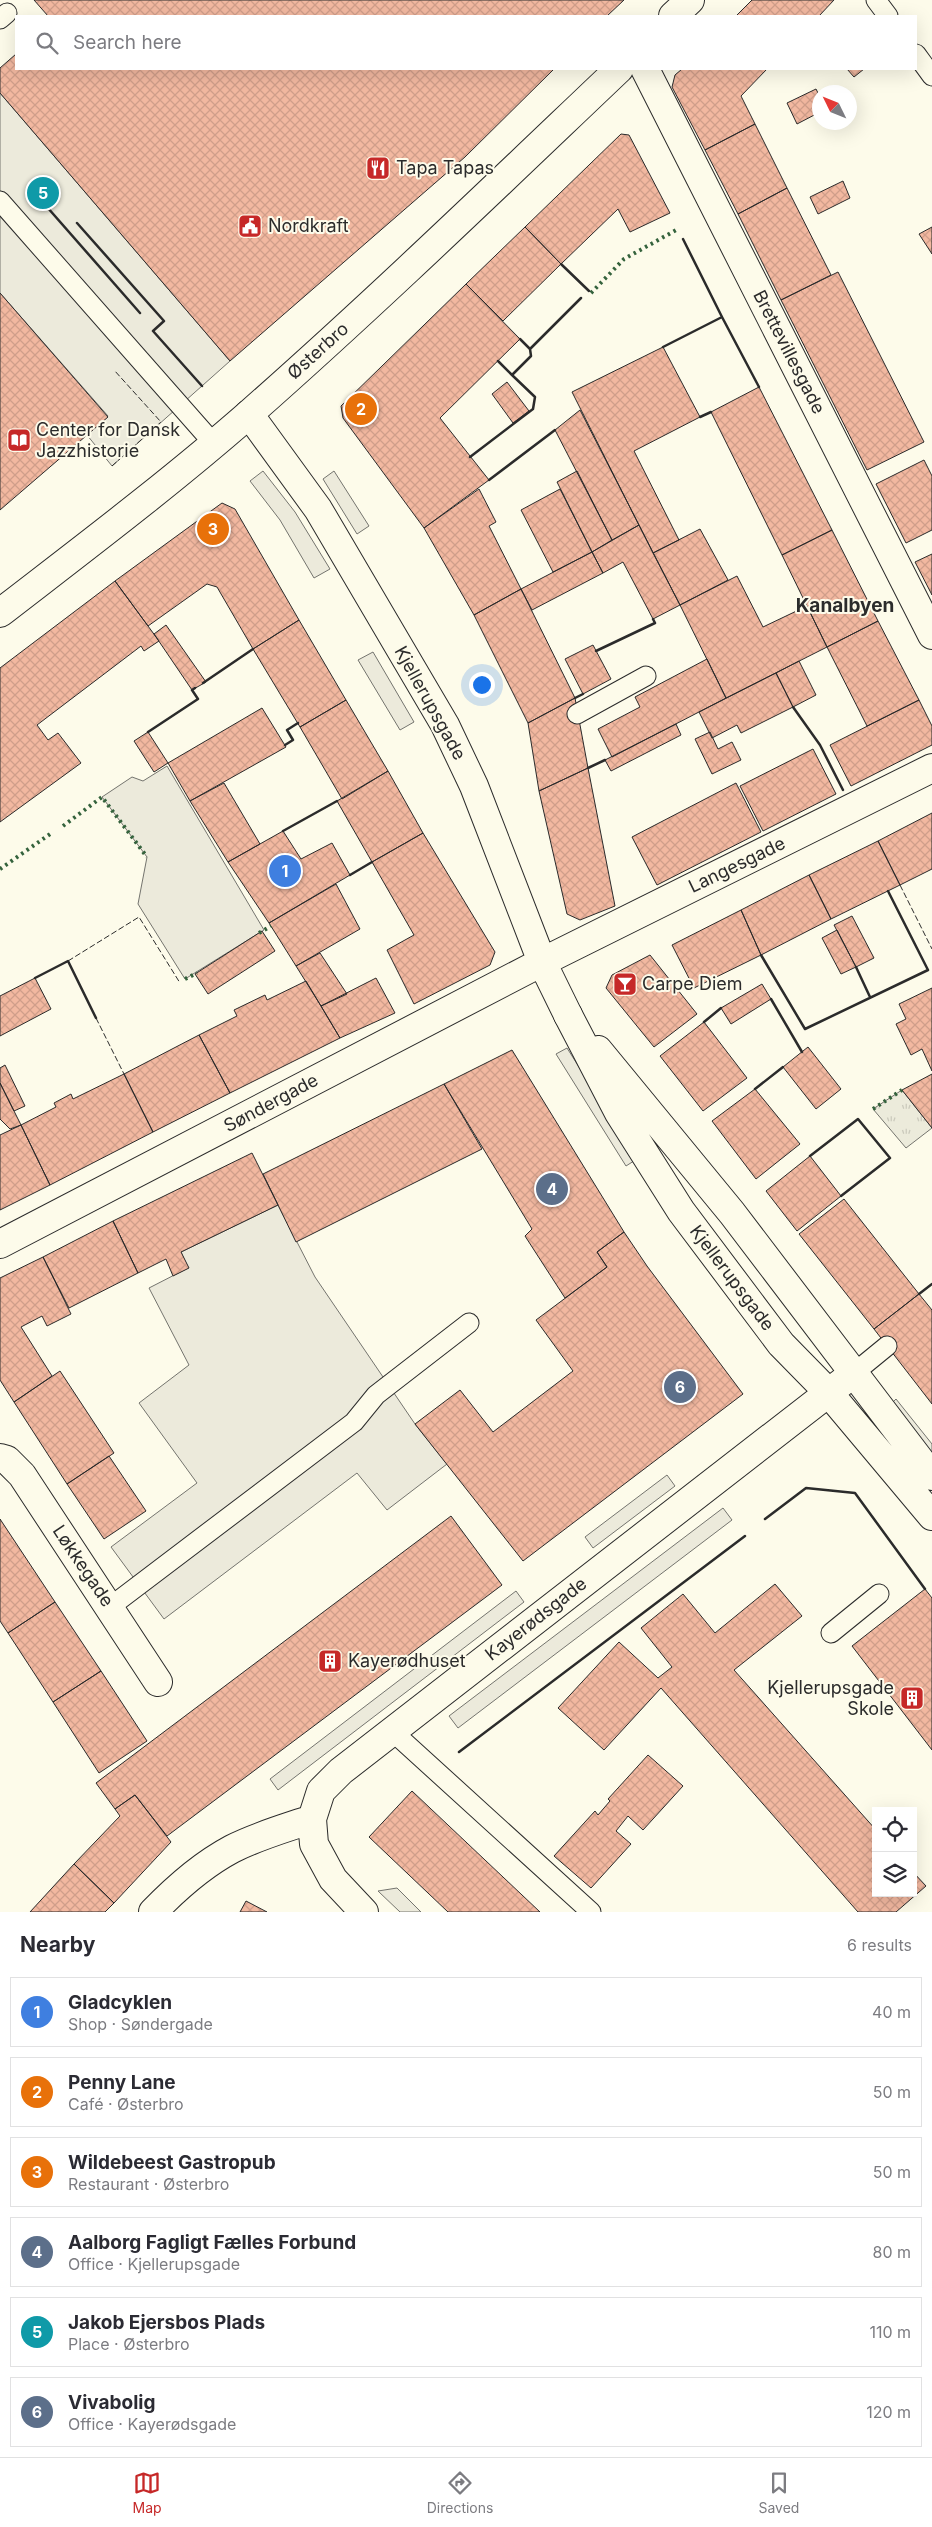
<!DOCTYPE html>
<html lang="en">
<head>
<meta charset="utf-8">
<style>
	body { margin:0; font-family:Inter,sans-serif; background:#f7f7f7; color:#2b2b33 }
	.controls { position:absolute; right:15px; bottom:15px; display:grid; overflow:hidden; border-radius:0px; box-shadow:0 5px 20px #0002 }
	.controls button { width:45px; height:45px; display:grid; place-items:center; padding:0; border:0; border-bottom:1px solid #e1e1e2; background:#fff; color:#2b2b33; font:25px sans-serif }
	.compass { position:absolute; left:812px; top:85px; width:45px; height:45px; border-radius:50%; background:#fff; box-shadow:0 5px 20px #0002; rotate:313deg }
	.you { position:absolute; left:481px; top:684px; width:18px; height:18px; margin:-12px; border:4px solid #fff; border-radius:50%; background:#1a73e8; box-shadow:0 0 0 8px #1a73e833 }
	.badge { display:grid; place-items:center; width:32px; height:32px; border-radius:50%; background:#c62828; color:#fff; font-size:16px; font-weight:700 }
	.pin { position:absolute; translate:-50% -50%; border:2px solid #fff; box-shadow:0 1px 5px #0006 }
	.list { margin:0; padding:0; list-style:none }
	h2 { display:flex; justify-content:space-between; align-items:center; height:65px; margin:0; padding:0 20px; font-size:21px }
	h2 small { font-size:16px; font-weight:400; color:#7c7c81 }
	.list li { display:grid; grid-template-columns:32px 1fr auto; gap:15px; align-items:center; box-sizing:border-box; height:70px; margin:0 10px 10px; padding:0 10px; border:1px solid #e1e1e2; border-radius:0px }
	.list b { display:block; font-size:19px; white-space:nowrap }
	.list p { margin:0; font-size:16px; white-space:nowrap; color:#7c7c81 }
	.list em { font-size:16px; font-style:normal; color:#7c7c81 }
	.icon { flex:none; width:28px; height:28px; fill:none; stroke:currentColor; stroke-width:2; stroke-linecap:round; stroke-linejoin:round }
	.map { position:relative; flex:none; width:932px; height:1912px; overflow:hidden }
	.search { position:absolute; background:#fff; box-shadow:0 5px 20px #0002; left:15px; right:15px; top:15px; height:55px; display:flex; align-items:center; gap:12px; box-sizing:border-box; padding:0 18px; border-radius:0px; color:#7c7c81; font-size:19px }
	.sheet { height:545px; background:#fff }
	nav { display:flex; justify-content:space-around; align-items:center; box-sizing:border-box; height:70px; border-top:1px solid #e1e1e2; background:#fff; font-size:14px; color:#7c7c81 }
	nav a { display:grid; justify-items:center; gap:2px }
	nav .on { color:#c62828 }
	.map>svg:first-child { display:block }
</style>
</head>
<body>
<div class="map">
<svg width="932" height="1912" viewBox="0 0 932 1912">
	<defs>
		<pattern id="grass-tufts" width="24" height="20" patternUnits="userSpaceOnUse" patternTransform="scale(1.25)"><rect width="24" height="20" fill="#ecebdb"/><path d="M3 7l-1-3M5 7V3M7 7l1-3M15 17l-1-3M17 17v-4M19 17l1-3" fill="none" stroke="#cbcabc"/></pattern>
		<pattern id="building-cross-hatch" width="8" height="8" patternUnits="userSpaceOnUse" patternTransform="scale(1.25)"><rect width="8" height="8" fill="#f2b8a0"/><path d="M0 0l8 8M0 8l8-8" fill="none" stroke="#d09e8a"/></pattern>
	</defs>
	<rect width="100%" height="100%" fill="#fdfbea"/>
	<!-- grass -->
	<path fill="url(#grass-tufts)" stroke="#74746e" d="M902 1090 932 1128 906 1148 873 1109Z"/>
	<!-- parking -->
	<path fill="#eceadb" stroke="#74746e" d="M0 93 230 361 112 466 87 435 108 416 0 293Z
		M263 471 295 512 330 569 314 578 280 520 250 481Z
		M334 471 369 526 357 534 323 479Z
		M373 652 414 722 400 730 358 660Z
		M167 766 264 930 185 979 138 904 147 857 102 797 132 777 143 781Z
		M567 1048 637 1159 626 1166 556 1054Z
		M278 1205 315 1277 415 1424 447 1464 387 1510 357 1473 164 1619 111 1547 197 1483 139 1403 189 1365 149 1288 188 1268 181 1252Z
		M896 1399 932 1444V1462L889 1406Z
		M667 1475 675 1486 593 1548 585 1537Z
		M723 1508 732 1520 458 1728 449 1716Z
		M516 1591 524 1602 278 1790 270 1779Z
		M397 1888 421 1912H400L378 1891Z"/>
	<!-- building -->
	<path fill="url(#building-cross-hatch)" stroke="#2b2b2b" d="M34 0H624L607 16H48Z
		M752 0H834L819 16H736Z
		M16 54V69H554L465 157 230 361 0 93V68Z
		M682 69H767L741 96 755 124 705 150 672 87 675 75Z
		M847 69H864L854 77Z
		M816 89 820 97V112L797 124 787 103Z
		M755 124 787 188 738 214 705 150Z
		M621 134 629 135 670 213 630 232 618 209 561 264 525 227Z
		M843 181 850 198 818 214 810 197Z
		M787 188 831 275 781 300 738 214Z
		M525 227 561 264 503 321 466 284Z
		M932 227V254L919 234Z
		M838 272 924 442 867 470 781 300Z
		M466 284 520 339 440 418 489 480 424 528 343 418 341 406Z
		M0 293 108 417 0 510Z
		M663 347 700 417 634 451 679 540 653 553 572 392Z
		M507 382 529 411 513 423 492 394Z
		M759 387 832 530 782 555 711 412Z
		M580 410 639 525 612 540 555 430Z
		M924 460 932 476V530L906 543 876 484Z
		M577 471 612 540 592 552 557 482Z
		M479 489 496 522 489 526 521 589 474 615 424 528Z
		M560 489 592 552 553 572 521 510Z
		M222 503 235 509 299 620 253 649 217 587 207 584 148 626 115 581Z
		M639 525 680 605 653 619 623 562 603 573 592 552Z
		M700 529 728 580 680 605 653 553Z
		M832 530 878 621 827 647 782 555Z
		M592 552 603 573 532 610 521 589Z
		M932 554V595L915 562Z
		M737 576 763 627 807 606 827 647 726 698 680 605Z
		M115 581 159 641 144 651 141 646 37 725 48 740 58 733 81 763 0 822V668Z
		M521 589 575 698 528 723 474 615Z
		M299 620 346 700 300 727 253 649Z
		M878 621 919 700 867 726 827 647Z
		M166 625 206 682 192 690 154 634Z
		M593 645 611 679 583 694 565 659Z
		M707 659 726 698 612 757 598 729 640 707 635 697Z
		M799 661 816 695 793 707 776 673Z
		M776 673 793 707 741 733 737 725 712 738 699 712Z
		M575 698 588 768 539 791 528 723Z
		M346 700 388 771 342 799 300 727Z
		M919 700 932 726V745L851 786 830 745Z
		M262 708 286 747 190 801 168 763Z
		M676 724 681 735 611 771 605 760Z
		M148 732 168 763 154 772 134 741Z
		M710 732 718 749 732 742 741 760 712 774 695 739Z
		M813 749 836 794 763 831 740 786Z
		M588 768 615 906 580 920 567 914 539 791Z
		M388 771 423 833 372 862 337 801Z
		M224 783 260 844 228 862 190 801Z
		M736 783 761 832 657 885 632 837Z
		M932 813V869L900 885 878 841Z
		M283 831 301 859 332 843 350 875 269 923 228 862Z
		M423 833 495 952 490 965 414 1004 387 950 414 935 372 862Z
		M878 841 900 885 831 919 809 875Z
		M809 875 831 919 761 955 741 910Z
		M336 884 360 929 296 966 269 923Z
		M741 910 761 955 694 988 672 945Z
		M852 916 874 958 856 967 834 925Z
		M837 930 856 967 841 974 822 938Z
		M262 931 275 951 208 994 195 974Z
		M320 953 347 994 321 1006 296 966Z
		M650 955 697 1014 654 1047 606 988 612 975Z
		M35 978 51 1009 0 1036V996Z
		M376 978 395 1013 340 1038 321 1006Z
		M306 981 340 1038 230 1093 199 1035 237 1016 234 1010 265 995 267 1000Z
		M762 984 771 999 731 1024 721 1008Z
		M932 988V1071L922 1049 911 1055 896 1024 906 1019 899 1004Z
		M704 1022 747 1078 703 1111 660 1056Z
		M199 1035 230 1093 153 1132 124 1074Z
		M808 1047 841 1089 816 1109 783 1067Z
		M512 1050 624 1232 597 1252 607 1267 565 1298 525 1236 532 1229 444 1084Z
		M5 1065 25 1106 14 1111 0 1083V1068Z
		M124 1074 153 1132 50 1185 21 1125 56 1107 54 1103 71 1094 73 1099Z
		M932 1074V1128L902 1090Z
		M0 1083 21 1125 10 1129 0 1119Z
		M444 1084 482 1149 296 1242 263 1174Z
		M755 1089 800 1144 756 1179 712 1121Z
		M21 1125 50 1185 0 1210V1135Z
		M252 1153 278 1205 181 1252 189 1268 173 1276 166 1259 138 1273 113 1221Z
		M810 1156 841 1196 797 1231 766 1191Z
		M844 1199 919 1294 874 1329 799 1234Z
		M113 1221 138 1273 69 1308 43 1257Z
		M624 1232 647 1266 743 1394 523 1561 415 1424 460 1390 493 1432 573 1371 536 1320 607 1267 597 1252Z
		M43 1257 71 1314 47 1326 42 1316 21 1327 52 1376 14 1402 0 1380V1278Z
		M919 1294 932 1310V1404L874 1329Z
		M60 1371 114 1453 67 1484 14 1402Z
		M109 1456 146 1511 104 1539 67 1484Z
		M451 1516 502 1585 167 1836 135 1795 115 1809 96 1783Z
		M0 1519 55 1602 8 1633 0 1621Z
		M775 1584 802 1616 734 1670 876 1830V1893H913V1872L926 1886 896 1912H858L661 1688 604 1750 558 1708 619 1642 658 1678 672 1667 641 1628 683 1594 715 1633Z
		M925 1589 932 1598V1750L852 1646Z
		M55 1602 101 1671 53 1702 8 1633Z
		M101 1671 147 1741 99 1773 53 1702Z
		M648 1755 683 1786 643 1830 628 1816 616 1831 631 1844 591 1888 554 1856 595 1811 598 1815 610 1801 608 1799Z
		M412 1791 540 1912H448L369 1837Z
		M135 1795 171 1842 114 1903 74 1864 120 1816 115 1809Z
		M74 1864 114 1903 105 1912H30Z
		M246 1901 267 1912H240Z"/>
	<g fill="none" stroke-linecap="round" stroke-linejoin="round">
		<!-- lane casing -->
		<g stroke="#2b2b2b" stroke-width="21">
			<path id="lane" d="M876 0 888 16
				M0 19 7 13
				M916 54 932 76
				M0 201 214 444
				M577 714 646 676
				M854 1373 887 1346
				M110 1607 354 1422 376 1395 469 1323
				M831 1633 879 1594
				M392 1731 591 1912"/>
		</g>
		<!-- street casing -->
		<g stroke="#2b2b2b" stroke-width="30">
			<path id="street" d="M645 69 932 635
				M249 414 318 509 445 725 474 786 542 962 568 1015
				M0 1244 542 962 932 768
				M0 1458 7 1460 22 1475 158 1682
				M153 1912C177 1887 202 1865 232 1849 257 1836 286 1828 312 1819
				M364 1912 333 1879 314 1844 312 1819 321 1791 341 1771 854 1373"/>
		</g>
		<!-- secondary casing -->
		<g stroke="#2b2b2b" stroke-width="30">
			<path id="secondary" d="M673 16 690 0
				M0 613C84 548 169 484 249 414 376 302 497 185 619 69
				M568 1015 619 1113 681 1211 781 1344 828 1392 932 1516
				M598 1050 732 1213 932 1476"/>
		</g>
		<!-- lane -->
		<use href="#lane" stroke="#fdfbea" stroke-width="19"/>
		<!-- street -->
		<use href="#street" stroke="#fdfbea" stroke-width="28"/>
		<!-- secondary -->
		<use href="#secondary" stroke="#fdfbea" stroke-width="28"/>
		<!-- hedge -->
		<path stroke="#34623c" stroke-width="4" stroke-dasharray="2.5 4" stroke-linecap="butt" d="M591 293 624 259 678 229
			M63 826 102 797 147 857
			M0 869 53 832
			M259 933 271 926
			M185 979 197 973
			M873 1109 902 1090"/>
		<!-- fence -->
		<path stroke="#2b2b2b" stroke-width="1" stroke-dasharray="6 2.5" stroke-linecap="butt" d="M112 466 161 422 114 370
			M900 885 932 949
			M68 961 139 917 180 983
			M96 1018 124 1074"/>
		<!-- wall -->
		<path stroke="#2b2b2b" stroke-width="2.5" d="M41 184 33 191 140 313
			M77 223 164 321 153 331 202 386
			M683 239 722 317
			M561 264 589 291
			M520 339 530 349 581 298
			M663 347 722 317 759 387
			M498 361 512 375 531 356 530 349
			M700 417 711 412
			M470 457 533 409 535 397 512 375
			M489 480 555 430
			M596 651 655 623 653 619
			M203 683 253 649
			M575 698 583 694
			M793 707 820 745 843 790
			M148 732 198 699 192 690 195 688
			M285 745 293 740 287 730 298 723
			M588 768 605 760
			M283 831 337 801
			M350 875 372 862
			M761 955 805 1029 928 970 888 891
			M856 967 870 997
			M35 978 68 961 96 1018
			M771 999 802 1052
			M704 1022 721 1008
			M755 1089 783 1067
			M810 1156 858 1119 890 1158 841 1196
			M919 1294 932 1284
			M765 1519 806 1488 855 1493 925 1589
			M459 1752 745 1536"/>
	</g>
	<!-- icons -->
	<defs>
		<g id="restaurant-square" transform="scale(1.25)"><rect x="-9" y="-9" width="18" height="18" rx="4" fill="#c62828" stroke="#fdfbea"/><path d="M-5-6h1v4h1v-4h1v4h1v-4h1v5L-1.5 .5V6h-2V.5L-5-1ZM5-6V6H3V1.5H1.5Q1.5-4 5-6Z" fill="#fff"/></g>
		<g id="civic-square" transform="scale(1.25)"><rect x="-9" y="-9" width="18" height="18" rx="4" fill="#c62828" stroke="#fdfbea"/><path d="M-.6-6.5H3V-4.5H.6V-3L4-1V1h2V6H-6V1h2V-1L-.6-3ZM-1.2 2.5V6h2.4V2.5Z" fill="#fff"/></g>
		<g id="library-square" transform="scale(1.25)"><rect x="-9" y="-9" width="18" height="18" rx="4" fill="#c62828" stroke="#fdfbea"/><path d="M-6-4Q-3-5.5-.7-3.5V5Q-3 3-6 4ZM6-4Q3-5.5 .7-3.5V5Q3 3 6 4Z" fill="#fff"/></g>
		<g id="bar-square" transform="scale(1.25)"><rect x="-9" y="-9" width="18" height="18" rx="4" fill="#c62828" stroke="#fdfbea"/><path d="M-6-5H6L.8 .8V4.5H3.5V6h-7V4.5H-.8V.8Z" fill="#fff"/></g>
		<g id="building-square" transform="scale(1.25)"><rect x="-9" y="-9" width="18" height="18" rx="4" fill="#c62828" stroke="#fdfbea"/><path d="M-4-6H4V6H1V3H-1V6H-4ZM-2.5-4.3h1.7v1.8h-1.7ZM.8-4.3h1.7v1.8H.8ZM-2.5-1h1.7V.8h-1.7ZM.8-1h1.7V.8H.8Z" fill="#fff"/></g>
	</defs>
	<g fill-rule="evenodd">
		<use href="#restaurant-square" x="378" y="168"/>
		<use href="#civic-square" x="250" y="226"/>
		<use href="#library-square" x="19" y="440"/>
		<use href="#bar-square" x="625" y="984"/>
		<use href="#building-square" x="330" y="1661"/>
		<use href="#building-square" x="912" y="1698"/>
	</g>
	<g text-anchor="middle" stroke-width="4" stroke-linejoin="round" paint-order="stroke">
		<!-- poi labels -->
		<g font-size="18" fill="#2b2b2b" stroke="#fdfbea" text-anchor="start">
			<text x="396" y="174">Tapa Tapas</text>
			<text x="268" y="232">Nordkraft</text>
			<text x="36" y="436">Center for Dansk<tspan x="36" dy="21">Jazzhistorie</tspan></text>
			<text x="642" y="990">Carpe Diem</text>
			<text x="348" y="1667">Kayerødhuset</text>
			<text x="894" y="1694" text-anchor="end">Kjellerupsgade<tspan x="894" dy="21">Skole</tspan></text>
		</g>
		<!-- street labels -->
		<g font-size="18" fill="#2b2b2b" stroke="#fdfbea">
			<text transform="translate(318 351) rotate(-42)" y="6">Østerbro</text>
			<text transform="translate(789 352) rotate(63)" y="6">Brettevillesgade</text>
			<text transform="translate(430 703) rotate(61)" y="6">Kjellerupsgade</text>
			<text transform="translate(737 865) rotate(-26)" y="6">Langesgade</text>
			<text transform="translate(271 1103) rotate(-28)" y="6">Søndergade</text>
			<text transform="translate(732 1278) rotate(53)" y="6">Kjellerupsgade</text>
			<text transform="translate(83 1566) rotate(56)" y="6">Løkkegade</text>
			<text transform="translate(536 1619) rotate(-38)" y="6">Kayerødsgade</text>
		</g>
		<!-- neighbourhood labels -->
		<g font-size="19" font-weight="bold" fill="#2b2b2b" stroke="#fdfbea">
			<text x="845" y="612">Kanalbyen</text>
		</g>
	</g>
</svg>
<div class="controls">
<button><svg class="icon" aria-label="locate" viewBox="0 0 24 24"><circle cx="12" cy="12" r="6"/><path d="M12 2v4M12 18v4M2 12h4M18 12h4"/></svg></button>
<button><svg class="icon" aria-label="layers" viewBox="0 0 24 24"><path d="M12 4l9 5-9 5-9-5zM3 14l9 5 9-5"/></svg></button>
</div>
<svg class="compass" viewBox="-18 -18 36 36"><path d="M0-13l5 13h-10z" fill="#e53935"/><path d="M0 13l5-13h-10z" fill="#7c7c81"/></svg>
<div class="you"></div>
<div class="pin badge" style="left:285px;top:871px;background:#3f7fe0">1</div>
<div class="pin badge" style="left:361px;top:409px;background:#e8710a">2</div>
<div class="pin badge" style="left:213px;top:529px;background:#e8710a">3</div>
<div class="pin badge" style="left:552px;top:1189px;background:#5c6f8a">4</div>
<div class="pin badge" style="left:43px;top:193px;background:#0f9aa8">5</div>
<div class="pin badge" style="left:680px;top:1387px;background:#5c6f8a">6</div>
<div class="search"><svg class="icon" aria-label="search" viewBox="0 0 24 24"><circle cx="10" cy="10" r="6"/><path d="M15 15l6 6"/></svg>Search here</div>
</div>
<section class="sheet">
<h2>Nearby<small>6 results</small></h2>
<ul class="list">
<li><span class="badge" style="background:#3f7fe0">1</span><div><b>Gladcyklen</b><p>Shop · Søndergade</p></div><em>40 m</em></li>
<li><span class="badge" style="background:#e8710a">2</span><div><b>Penny Lane</b><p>Café · Østerbro</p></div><em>50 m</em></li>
<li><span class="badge" style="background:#e8710a">3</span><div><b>Wildebeest Gastropub</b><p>Restaurant · Østerbro</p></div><em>50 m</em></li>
<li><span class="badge" style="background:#5c6f8a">4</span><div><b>Aalborg Fagligt Fælles Forbund</b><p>Office · Kjellerupsgade</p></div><em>80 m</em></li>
<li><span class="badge" style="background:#0f9aa8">5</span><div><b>Jakob Ejersbos Plads</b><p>Place · Østerbro</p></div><em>110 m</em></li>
<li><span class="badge" style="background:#5c6f8a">6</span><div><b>Vivabolig</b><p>Office · Kayerødsgade</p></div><em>120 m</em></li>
</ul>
</section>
<nav>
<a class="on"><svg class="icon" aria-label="map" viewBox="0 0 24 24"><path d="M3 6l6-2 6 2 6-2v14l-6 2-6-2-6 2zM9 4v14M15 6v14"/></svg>Map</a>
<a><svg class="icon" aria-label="directions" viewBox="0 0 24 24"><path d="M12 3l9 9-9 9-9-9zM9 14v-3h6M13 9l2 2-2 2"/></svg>Directions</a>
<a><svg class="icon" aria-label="saved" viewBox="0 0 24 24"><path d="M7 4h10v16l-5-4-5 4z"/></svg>Saved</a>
</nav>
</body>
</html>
